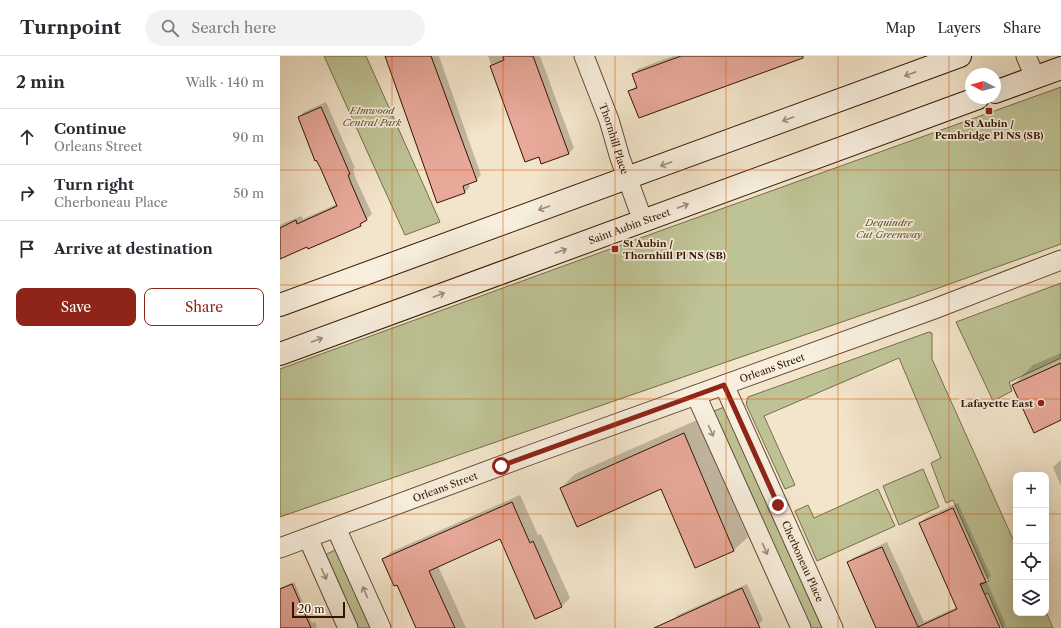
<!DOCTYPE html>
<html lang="en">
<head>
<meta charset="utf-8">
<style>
	body { margin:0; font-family:"Libre Caslon Text",serif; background:#f2f2f3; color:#2b2b33 }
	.controls { position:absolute; right:12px; bottom:12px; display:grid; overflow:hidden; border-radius:8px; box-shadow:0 4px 16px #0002 }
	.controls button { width:36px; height:36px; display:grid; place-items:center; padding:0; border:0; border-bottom:1px solid #e1e1e2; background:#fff; color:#2b2b33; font:20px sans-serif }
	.compass { position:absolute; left:685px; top:12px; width:36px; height:36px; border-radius:50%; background:#fff; box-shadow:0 4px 16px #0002; rotate:276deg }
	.scale { position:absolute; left:12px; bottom:10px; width:53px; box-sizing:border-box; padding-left:4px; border:2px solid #321500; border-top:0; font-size:11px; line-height:14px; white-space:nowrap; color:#321500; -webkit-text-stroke:3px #f7eedd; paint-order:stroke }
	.stop { position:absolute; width:12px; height:12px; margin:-9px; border:3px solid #8f2418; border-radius:50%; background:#fff }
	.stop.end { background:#8f2418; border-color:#fff; box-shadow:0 1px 4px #0008 }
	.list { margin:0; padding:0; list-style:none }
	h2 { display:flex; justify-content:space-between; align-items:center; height:52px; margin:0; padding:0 16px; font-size:17px }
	h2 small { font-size:13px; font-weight:400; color:#7c7c81 }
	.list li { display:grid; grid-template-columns:26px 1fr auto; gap:12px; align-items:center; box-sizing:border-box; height:56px; padding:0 16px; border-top:1px solid #e1e1e2 }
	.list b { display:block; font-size:15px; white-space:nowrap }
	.list p { margin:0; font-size:13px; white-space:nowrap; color:#7c7c81 }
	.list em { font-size:13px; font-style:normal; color:#7c7c81 }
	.actions { display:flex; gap:8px; padding:12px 16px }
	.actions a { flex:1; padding:9px 0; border:1px solid #8f2418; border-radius:8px; text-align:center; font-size:14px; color:#8f2418 }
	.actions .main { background:#8f2418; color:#fff }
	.icon { flex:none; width:22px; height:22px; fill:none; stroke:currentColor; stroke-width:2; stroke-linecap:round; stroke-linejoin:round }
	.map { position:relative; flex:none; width:781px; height:572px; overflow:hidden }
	header { display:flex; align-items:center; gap:24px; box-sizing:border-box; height:56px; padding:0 20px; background:#fff; border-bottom:1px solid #e1e1e2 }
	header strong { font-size:19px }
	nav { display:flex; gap:22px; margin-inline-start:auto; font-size:14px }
	.search { width:280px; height:36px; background:#f2f2f3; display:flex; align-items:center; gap:10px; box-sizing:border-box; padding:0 14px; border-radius:22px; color:#7c7c81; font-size:15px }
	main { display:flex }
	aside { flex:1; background:#fff }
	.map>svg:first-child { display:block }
</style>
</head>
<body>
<header>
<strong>Turnpoint</strong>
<div class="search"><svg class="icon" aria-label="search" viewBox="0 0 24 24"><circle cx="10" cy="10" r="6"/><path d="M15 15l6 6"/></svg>Search here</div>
<nav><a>Map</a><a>Layers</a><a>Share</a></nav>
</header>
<main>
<aside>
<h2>2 min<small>Walk · 140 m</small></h2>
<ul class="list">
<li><svg class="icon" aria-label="ahead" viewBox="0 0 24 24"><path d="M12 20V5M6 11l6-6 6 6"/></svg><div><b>Continue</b><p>Orleans Street</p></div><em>90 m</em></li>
<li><svg class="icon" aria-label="right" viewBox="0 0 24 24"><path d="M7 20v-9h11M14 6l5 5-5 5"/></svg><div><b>Turn right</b><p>Cherboneau Place</p></div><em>50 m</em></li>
<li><svg class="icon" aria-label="arrive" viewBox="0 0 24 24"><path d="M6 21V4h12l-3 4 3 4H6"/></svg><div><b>Arrive at destination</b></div></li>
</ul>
<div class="actions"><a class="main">Save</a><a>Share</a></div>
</aside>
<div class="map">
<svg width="781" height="572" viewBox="0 0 781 572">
	<rect width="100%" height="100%" fill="#f3e5cb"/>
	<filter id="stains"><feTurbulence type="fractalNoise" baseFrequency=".005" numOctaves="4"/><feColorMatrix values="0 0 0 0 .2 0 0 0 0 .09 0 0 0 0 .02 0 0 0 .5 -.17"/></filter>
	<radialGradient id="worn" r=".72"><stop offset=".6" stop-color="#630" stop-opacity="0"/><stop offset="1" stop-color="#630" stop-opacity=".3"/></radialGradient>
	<!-- green -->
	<path fill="#bec395" stroke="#786c4a" d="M44 0H86L160 166 125 179Z
		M781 31V188L628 243 0 461V313L388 172Z
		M781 227V302L729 326 732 335 713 345 676 266Z
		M649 276 652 277V303L736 490V557L766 556 773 572H723L708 537 702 540 697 530 709 525 673 444 666 447 651 407 661 402 619 302 484 360 515 429 505 433 466 348 468 341Z
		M444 351 544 572H530L432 356Z
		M643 413 659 451 619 469 603 430Z
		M598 433 615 470 537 505 515 455 528 449 534 462Z
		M57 493 93 572H78L45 499Z"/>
	<!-- shadow -->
	<path fill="#0003" d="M106 0H159L201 119 196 124 188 127 190 131 185 136 158 146Z
		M208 0H260L294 92 289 97 259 99 245 105Z
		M393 0H510L350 35 357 29 353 18 358 13Z
		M46 46 75 112 73 113 75 121 92 158 80 169 27 189 0 202V169L21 160 23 163 57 148 19 61 24 56Z
		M781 297V363L733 329 753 309Z
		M417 364 468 481 454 494 416 511 382 432H281L295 418Z
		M781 404V430L773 411Z
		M240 439 258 479 261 478 290 542 282 550 256 561 221 482 158 510 186 572H137L117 528 103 503 111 496Z
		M678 447 711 520 706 524 726 569 723 572H597L568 507 573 502 607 486 644 566 677 551 640 468 645 462Z
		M14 526 32 567 35 566 37 572H4L0 566V532Z
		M467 528 483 564 478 569 473 572H396L393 564 398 559Z"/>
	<!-- building -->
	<path fill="#e8a99a" stroke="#321500" d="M105 0H151L197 125 183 130 185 137 157 147Z
		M223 0H253L289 98 261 108 259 101 245 106 210 10 224 4Z
		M401 0H523V2L359 62 348 35 357 32 352 18Z
		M41 51 70 118 68 119 71 127 87 164 80 168 81 170 63 178 28 193 27 191 0 203V172L16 164 17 168 57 150 40 111 36 104 35 105 18 61Z
		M781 307V364L754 377 732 329Z
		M404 377 454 495 415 512 381 433 297 471 280 432Z
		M232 446 250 487 253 485 282 551 255 563 220 483 149 515 175 572H136L117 529 114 530 102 503Z
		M673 452 706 526 700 528 720 572H596L567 506 602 491 638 571 677 553 639 467Z
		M12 528 31 572H0V533Z
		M462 532 480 572H374Z"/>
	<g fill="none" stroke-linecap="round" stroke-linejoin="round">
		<!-- street casing -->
		<g stroke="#624933" stroke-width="21">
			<g id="street">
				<path id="s1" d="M304 0 329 64 340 102 363 165"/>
				<path d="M746 0 755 21"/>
				<path id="s2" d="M444 329 553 572"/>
				<path d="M416 339 521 572"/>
				<path d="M56 472 101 572"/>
				<path d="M28 482 68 572"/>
				<path id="s3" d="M0 492 247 400 654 253 781 204"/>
			</g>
		</g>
		<!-- secondary casing -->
		<g stroke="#321500" stroke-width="24">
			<g id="secondary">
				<path d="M715 36 781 12"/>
				<path d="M0 249 680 0"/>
				<path id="s4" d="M0 298 698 42"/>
			</g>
		</g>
		<!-- street -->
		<use href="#street" stroke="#f7eedd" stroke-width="19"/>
		<!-- secondary -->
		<use href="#secondary" stroke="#f7eedd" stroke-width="22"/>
	</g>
	<!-- one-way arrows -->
	<defs><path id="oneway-shaft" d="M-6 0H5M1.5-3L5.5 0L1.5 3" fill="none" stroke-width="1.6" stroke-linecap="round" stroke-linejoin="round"/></defs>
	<g stroke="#9e8c7a">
		<use href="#oneway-shaft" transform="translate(630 18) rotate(160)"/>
		<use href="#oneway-shaft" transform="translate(508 63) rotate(160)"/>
		<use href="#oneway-shaft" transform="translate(386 108) rotate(160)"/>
		<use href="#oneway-shaft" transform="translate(403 150) rotate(-20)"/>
		<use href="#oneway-shaft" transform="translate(264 152) rotate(160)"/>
		<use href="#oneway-shaft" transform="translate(281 195) rotate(-20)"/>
		<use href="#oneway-shaft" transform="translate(159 239) rotate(-20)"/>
		<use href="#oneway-shaft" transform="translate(37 284) rotate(-20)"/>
		<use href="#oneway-shaft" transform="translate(431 375) rotate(66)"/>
		<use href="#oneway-shaft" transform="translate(485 493) rotate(66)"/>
		<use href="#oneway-shaft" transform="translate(44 518) rotate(66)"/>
		<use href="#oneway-shaft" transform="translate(85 536) rotate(-114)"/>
	</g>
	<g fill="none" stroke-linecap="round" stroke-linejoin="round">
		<!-- route -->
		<path stroke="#8f2418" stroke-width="5" d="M221 410 444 329 498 449"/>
	</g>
	<!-- grid -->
	<path fill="none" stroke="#df560b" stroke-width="1" stroke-opacity="0.55" d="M112 0V572M223 0V572M335 0V572M446 0V572M558 0V572M669 0V572M0 114H781M0 229H781M0 343H781M0 458H736M766 458H781"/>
	<!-- markers -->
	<g fill="#8f2418" stroke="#f7eedd" stroke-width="1.5">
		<rect x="705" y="51" width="8" height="8" rx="2"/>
		<rect x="331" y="189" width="8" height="8" rx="2"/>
		<circle cx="761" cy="347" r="4"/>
	</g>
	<g text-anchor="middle" stroke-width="3.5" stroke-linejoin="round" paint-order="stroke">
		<!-- park labels -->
		<g font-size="10" font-style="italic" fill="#635234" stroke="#f7eedd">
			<text x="92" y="58">Elmwood<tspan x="92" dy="12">Central Park</tspan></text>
			<text x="609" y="170">Dequindre<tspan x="609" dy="12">Cut Greenway</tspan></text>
		</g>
		<!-- poi labels -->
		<g font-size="10" font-weight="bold" fill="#321500" stroke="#f7eedd">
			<text x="709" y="71">St Aubin /<tspan x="709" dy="12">Pembridge Pl NS (SB)</tspan></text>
			<text x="343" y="191" text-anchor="start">St Aubin /<tspan x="343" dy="12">Thornhill Pl NS (SB)</tspan></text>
			<text x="753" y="351" text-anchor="end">Lafayette East</text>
		</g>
		<!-- street labels -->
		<g font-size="10" fill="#321500" stroke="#f7eedd">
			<text dy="4" stroke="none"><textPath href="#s1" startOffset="88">Thornhill Place</textPath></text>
			<text dy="4" stroke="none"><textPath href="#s4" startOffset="372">Saint Aubin Street</textPath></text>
			<text dy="4" stroke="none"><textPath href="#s3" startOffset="524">Orleans Street</textPath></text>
			<text dy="4" stroke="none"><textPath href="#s3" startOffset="176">Orleans Street</textPath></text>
			<text dy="4" stroke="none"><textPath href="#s2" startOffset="193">Cherboneau Place</textPath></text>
		</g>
	</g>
	<rect width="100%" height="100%" filter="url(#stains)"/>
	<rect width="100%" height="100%" fill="url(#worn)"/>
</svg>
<div class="controls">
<button>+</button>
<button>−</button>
<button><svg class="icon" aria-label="locate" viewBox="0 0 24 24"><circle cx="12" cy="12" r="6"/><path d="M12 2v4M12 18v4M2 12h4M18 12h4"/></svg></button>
<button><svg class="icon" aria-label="layers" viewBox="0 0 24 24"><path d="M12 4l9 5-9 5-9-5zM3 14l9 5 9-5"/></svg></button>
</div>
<svg class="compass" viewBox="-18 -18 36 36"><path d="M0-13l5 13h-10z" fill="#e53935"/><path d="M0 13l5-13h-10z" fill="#7c7c81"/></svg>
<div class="scale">20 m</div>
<div class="stop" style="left:221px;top:410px"></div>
<div class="stop end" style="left:498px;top:449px"></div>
</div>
</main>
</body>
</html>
